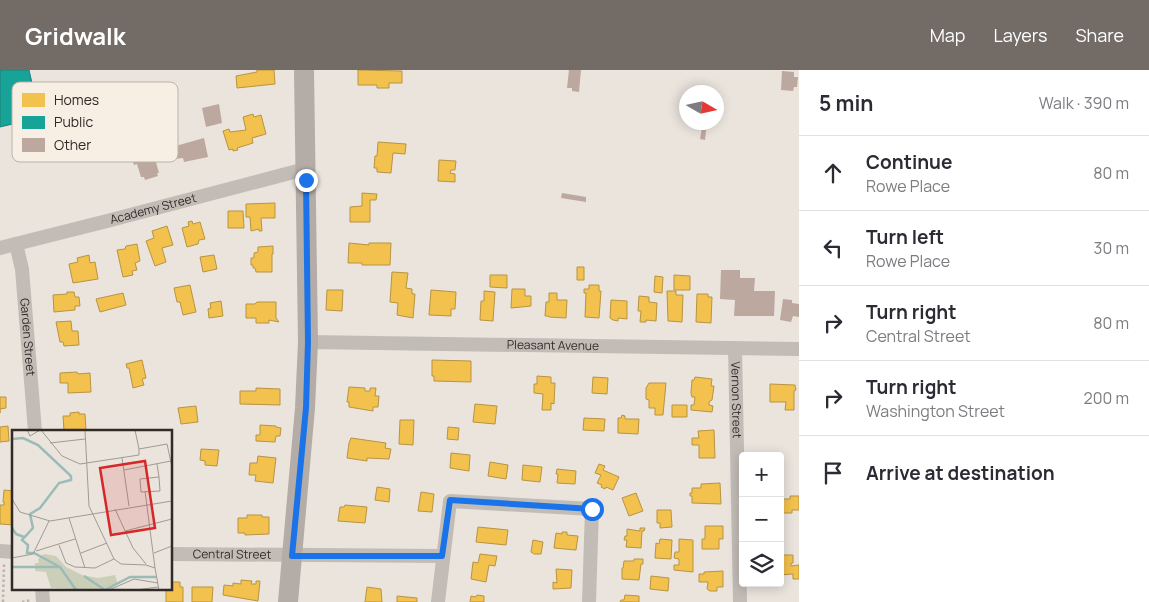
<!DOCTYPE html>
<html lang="en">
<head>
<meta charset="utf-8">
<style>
	body { margin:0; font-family:Manrope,sans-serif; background:#f7f7f7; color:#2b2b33 }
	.controls { position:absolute; right:15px; bottom:15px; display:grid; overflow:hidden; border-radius:5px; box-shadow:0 2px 12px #0003 }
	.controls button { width:45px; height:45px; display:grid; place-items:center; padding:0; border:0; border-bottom:1px solid #e1e1e2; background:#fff; color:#2b2b33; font:25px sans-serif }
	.compass { position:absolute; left:679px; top:15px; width:45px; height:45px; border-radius:50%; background:#fff; box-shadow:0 2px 12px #0003; rotate:99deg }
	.stop { position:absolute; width:15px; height:15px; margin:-11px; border:4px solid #1a73e8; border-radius:50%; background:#fff }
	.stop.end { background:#1a73e8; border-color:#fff; box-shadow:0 1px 5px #0008 }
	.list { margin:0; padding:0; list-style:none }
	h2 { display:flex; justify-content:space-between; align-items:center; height:65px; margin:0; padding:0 20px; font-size:21px }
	h2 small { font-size:16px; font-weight:400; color:#7c7c81 }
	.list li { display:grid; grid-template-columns:32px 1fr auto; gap:15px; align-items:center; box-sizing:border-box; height:75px; padding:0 20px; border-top:1px solid #e1e1e2 }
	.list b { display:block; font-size:19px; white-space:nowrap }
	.list p { margin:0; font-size:16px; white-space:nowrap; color:#7c7c81 }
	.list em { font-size:16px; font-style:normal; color:#7c7c81 }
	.icon { flex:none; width:28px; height:28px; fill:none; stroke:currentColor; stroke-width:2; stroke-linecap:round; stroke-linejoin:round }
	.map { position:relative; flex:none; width:799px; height:532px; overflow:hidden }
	header { display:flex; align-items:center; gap:30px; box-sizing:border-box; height:70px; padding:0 25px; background:#726b66; color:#fff }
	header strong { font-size:24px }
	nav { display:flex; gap:28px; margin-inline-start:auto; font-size:18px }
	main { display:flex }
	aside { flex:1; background:#fff }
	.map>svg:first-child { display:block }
</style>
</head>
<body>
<header>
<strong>Gridwalk</strong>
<nav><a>Map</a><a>Layers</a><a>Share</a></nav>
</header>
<main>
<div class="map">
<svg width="799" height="532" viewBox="0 0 799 532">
	<rect width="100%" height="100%" fill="#eae4dd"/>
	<!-- homes -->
	<path fill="#f2c14e" stroke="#b89442" d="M257 0H274L275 14 237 18 236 6 257 2Z
		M358 0 402 1V13H389V18H377V15H358Z
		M253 44 254 47 261 45 266 64 252 68 253 73 237 78 238 80 233 81V79L229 80 223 61 229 59 230 62 246 60 243 47Z
		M378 72 406 74 405 84 393 83 391 103 377 102V98H374L375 86H377Z
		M439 90 456 91 455 100H451L450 103 455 104V112L438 111Z
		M362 123 377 124 376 130H370V152H350V137L362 136Z
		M275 133V148H261L262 161H259V159L251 161 250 147H246V134Z
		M228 141H243L244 158H228Z
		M192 151 193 154 200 152 205 169 199 170 198 174 187 177 182 158 189 156 188 152Z
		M167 156 173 175 162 178 166 192 155 196 146 171 154 168 152 161Z
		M349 173 369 175V173H391L390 195H362V193H348Z
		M137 174 140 191 135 193 137 200 132 201 133 205 123 207 117 180 125 179 126 176Z
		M273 176V184H272V202H256L255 198H253V195H251V188H254V183L258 182V177Z
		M89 185 90 193 95 192 98 209 73 213 69 194 78 192 77 188Z
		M214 185 217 199 203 202 200 187Z
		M577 197H584V210H577Z
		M392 202 408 203 406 218 412 219V224H415L413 248 397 245 398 233 390 232Z
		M490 205H507V218L490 217Z
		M674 205 690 206V220H674Z
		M655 206 663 207 662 223 654 222Z
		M190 215 196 242 183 245 180 232H177L174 218Z
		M589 215H599V221H601L599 248 585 247 586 223H584V219H589Z
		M512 219H525V226H531V236L511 238Z
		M327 220H343L342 241 326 240Z
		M431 220 456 222 455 239H451V246L429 245Z
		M484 221 495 222 493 251 480 250 481 231H484Z
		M667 221H676V225H683L682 252 668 251Z
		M67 222H74L75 227H79L80 236H75V240L54 242 53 225 67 224Z
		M123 223 126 235 100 242 96 229Z
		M549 223H557V230H567L566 248 549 247 548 246H545L546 232H549Z
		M697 224H708V227H712L711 253 696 252Z
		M639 226 649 227V232L657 233 656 251 646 250V252H640L641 241H638Z
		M611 230 627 231V249L618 248V251L613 250 610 248Z
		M221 231 223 246 209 248 208 239 211 238 210 233Z
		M257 232H276V248L279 252 269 250V253H256V248H246V234H255Z
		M71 251 72 261H78L79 275 64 276 63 272H60L56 252Z
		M142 290 146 308 142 309 144 315 133 318 129 298H127L126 294Z
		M432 290 471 291V312L434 311V306H432Z
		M77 302 78 304 90 303 91 322 68 323V313H60V303Z
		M537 306 551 307V313H555L554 334 551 333V340H542L543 324 534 323V314H537Z
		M593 307 608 308 607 324 592 323Z
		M695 307 712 309 711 316H714L712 330 709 332V335L713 336 712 342 691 340V335H694L695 327H692L691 323 692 310H694Z
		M649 313H666L663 345H655V338H649V330L646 329V318Z
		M770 314 795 315 796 320 794 321V340H785L786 332H770Z
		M349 317 365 318V321H370V318H376L375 326H379L378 337H373V341L349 337V332H347Z
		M256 318 280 319V335L240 334V321H256Z
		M0 327H6V338L0 339V343Z
		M475 334 497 336 495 354 473 352Z
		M672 335H687V347H672Z
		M196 336 198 352 181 354 178 338Z
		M79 342V344H85L86 361H64L63 346H70V343Z
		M622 345 625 346V349H639L638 364 618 363V348H621Z
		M584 348 605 349 604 361 583 360Z
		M400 350H414L413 375 399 374Z
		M260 355 276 356V357L281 358 280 366H276L275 372 256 371V365H260Z
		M8 356 9 371 0 372V357Z
		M448 357 459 358 458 370 447 369Z
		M714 360 715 388H699V375H692V368H699L698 361Z
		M351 368 386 373 385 378 391 379 389 389 367 388V391L347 388 349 373Z
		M201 379 219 380 217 396 205 395V391L200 390Z
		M451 383 470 385 469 401 450 398Z
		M258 386 276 388 273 413 255 411 256 405H249L250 393H257Z
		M490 392 508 395 506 409 488 406Z
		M599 394 605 396 603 400 619 407 613 420 606 417 605 419 601 417 602 415 597 413 601 405 595 403Z
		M523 395 542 397 540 412 522 410Z
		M557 399 576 401 575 414 557 413 558 404H556Z
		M720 413 721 434 692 433V426H690V423H692V418H701V414Z
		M377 417 390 419 389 432 375 430Z
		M4 420 14 421V455L0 454V435H4V432H3Z
		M421 422 434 424 432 442 418 441Z
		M636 423 643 441 629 446 622 428Z
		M790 426H799V440H792V443H780V429H790Z
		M345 435 367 437 365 453 338 451 340 437H344Z
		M657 440H671L672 457 660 458V453H657Z
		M247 445H262V447H269V464L245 465V463H238V448H247Z
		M705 456H723V469H719V479H702V469H705Z
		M478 457 508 460 506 475 476 472Z
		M640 458H645L644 461H642L641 478 626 477 627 470H624L625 466H627V459L640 461Z
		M562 462H567V465L578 466 576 480 554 478 556 463 562 464Z
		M660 469 672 470 671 489 655 488 656 473 659 474Z
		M679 469 693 470V502L674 500V495H679V489L674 488 675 482H679Z
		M533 470 543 472 541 484H534L531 482Z
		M480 484 497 486 495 496 489 495 486 512 471 509 473 492 478 493Z
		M780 485H793V493H791V496L799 495V509H793V504L780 505Z
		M634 489H643V494H641L639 510 622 509V498H623L624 491H634Z
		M556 499 572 500 571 518 553 519V512L557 513Z
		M723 501V517H717V521H710L707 519 708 512H699V504H704V502Z
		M651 506 669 508 668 521 650 519Z
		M241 510 252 511 251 514H256V511H260L258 531 223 525 224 515 233 516V513L241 514Z
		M171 512H180V517H183V532H166V518H171Z
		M192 517H213L212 532H192Z
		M367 517 381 519 382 532H365Z
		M477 525 484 526V532H470L471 526 476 527Z
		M625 525 639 526V532H620L621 530H624Z
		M397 526 417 528V532H397Z"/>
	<!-- public -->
	<path fill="#17a398" stroke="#1f7f76" d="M0 0H29L38 39 15 44 17 53 0 57Z"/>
	<!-- building -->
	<path fill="#bda89f" d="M569 0H581L579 22 572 21V18H567Z
		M782 1 794 2V7H798L797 17H794L793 21 781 20Z
		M219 34 222 53 206 57 202 38Z
		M703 52H707L705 70 700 69Z
		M204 68 208 87 184 92 183 88 175 89 172 77Z
		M152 78 159 103H157L158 106 145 110 144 107H141L137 94 134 95 132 88 141 85 140 81Z
		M562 123 586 127V132L561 128Z
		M721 200H740V208H755L754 221H775L774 246H734L735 230 720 229Z
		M783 229 792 230V233L799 234V247L793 246 791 252 780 250Z"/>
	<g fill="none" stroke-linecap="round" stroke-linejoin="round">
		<!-- path -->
		<path stroke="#bbb4af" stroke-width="2.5" stroke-dasharray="2.5 2.5" stroke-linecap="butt" d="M3 532 4 494
			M22 532 31 530"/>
		<!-- minor -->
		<g stroke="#c2bcb7" stroke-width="14">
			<path id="s1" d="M16 174 22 199 35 361"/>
			<path id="s2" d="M0 178 111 150 305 99"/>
			<path id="s3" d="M308 272 799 279"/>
			<path id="s4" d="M735 278 740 532"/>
			<path d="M0 481 14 482"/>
			<path id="s5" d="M171 484 442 486"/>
			<path d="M42 518 43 532"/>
			<path d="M438 532 450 431 592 439 589 532"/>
		</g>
		<!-- secondary -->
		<path stroke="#b3aca7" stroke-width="20" d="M288 532 305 338 308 272 304 0"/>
	</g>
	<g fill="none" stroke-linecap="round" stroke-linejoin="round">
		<!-- route -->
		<path stroke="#1a73e8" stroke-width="6" d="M306 110 308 272 306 338 292 486H442L450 430 592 439"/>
	</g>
	<g text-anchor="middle" stroke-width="5" stroke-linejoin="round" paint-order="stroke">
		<!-- street labels -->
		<g font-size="12" fill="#322a26" stroke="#f7eee4">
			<text dy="4" stroke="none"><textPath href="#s2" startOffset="158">Academy Street</textPath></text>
			<text dy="4" stroke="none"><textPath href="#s1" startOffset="94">Garden Street</textPath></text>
			<text dy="4" stroke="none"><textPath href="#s3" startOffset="245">Pleasant Avenue</textPath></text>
			<text dy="4" stroke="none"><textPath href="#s4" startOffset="52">Vernon Street</textPath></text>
			<text dy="4" stroke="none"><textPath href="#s5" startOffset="61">Central Street</textPath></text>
		</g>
	</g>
	<!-- overview -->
	<g transform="translate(12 360)">
		<rect width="160" height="160" fill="#eae4dd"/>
		<path d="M32 124 44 126 54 137 70 145 86 148 103 145 106 154 96 160 39 158 34 142 23 141V133H27L26 129Z" fill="#cbcfb8"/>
		<path fill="none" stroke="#9bbbb9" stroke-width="2.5" d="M0 9 11 8 26 15 59 46V50L47 53 28 78 18 84 21 98 10 110 16 115 15 123H22L48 137M0 98 4 104 12 107M0 137H48L64 160M72 146 93 160M93 160 118 147H144"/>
		<path fill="none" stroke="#a09a94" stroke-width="1" d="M15 0 18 6 28 0M29 0 50 26 68 34 127 25V19L155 14 160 37M73 0 77 76 102 129 109 134 134 135 143 138 147 160M123 0 127 19M38 13 73 9M110 28 117 76M145 34 147 47 148 61 129 62 128 49 147 47M112 40 159 31M133 61 143 138M0 69 8 82 38 91 160 71M103 79 121 118 134 134M57 88 73 138M113 101 160 89M47 115 54 133 63 137 83 138 102 129M24 121 63 109M69 123 95 113M142 123 160 116M0 128 21 124 37 91M97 160 122 149 146 153M124 160 146 157"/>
		<path fill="#d62828" fill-opacity="0.15" stroke="#d62828" stroke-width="2.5" d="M133 31 143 98 99 105 88 38Z"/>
		<rect width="160" height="160" fill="none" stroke="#322a26" stroke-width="2.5"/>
	</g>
	<!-- legend -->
	<rect x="12" y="12" width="166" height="80" rx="8" fill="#f7eee4" stroke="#bcb3ab" stroke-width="1"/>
	<rect x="22" y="23" width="23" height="14" fill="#f2c14e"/>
	<rect x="22" y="46" width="23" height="13" fill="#17a398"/>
	<rect x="22" y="68" width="23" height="14" fill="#bda89f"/>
	<g font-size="14" fill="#322a26">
		<text x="54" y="35">Homes</text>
		<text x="54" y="57">Public</text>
		<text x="54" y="80">Other</text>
	</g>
</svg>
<div class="controls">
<button>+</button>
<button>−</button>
<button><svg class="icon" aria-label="layers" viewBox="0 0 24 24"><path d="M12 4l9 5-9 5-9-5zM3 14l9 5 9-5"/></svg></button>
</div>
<svg class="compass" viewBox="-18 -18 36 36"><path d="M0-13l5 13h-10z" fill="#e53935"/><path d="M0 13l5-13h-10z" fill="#7c7c81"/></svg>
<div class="stop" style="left:592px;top:439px"></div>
<div class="stop end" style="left:306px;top:110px"></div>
</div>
<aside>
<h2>5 min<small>Walk · 390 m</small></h2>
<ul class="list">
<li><svg class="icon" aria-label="ahead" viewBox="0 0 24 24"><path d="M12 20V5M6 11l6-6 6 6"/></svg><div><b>Continue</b><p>Rowe Place</p></div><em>80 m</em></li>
<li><svg class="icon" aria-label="left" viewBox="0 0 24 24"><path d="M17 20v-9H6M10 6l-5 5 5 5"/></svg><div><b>Turn left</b><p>Rowe Place</p></div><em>30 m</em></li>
<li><svg class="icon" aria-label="right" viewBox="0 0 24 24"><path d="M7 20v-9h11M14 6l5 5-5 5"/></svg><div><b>Turn right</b><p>Central Street</p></div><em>80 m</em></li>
<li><svg class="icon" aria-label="right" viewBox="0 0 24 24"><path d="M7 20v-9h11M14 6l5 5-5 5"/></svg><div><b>Turn right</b><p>Washington Street</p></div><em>200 m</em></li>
<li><svg class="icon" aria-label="arrive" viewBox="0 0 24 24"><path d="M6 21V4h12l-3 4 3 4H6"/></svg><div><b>Arrive at destination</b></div></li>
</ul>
</aside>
</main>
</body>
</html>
